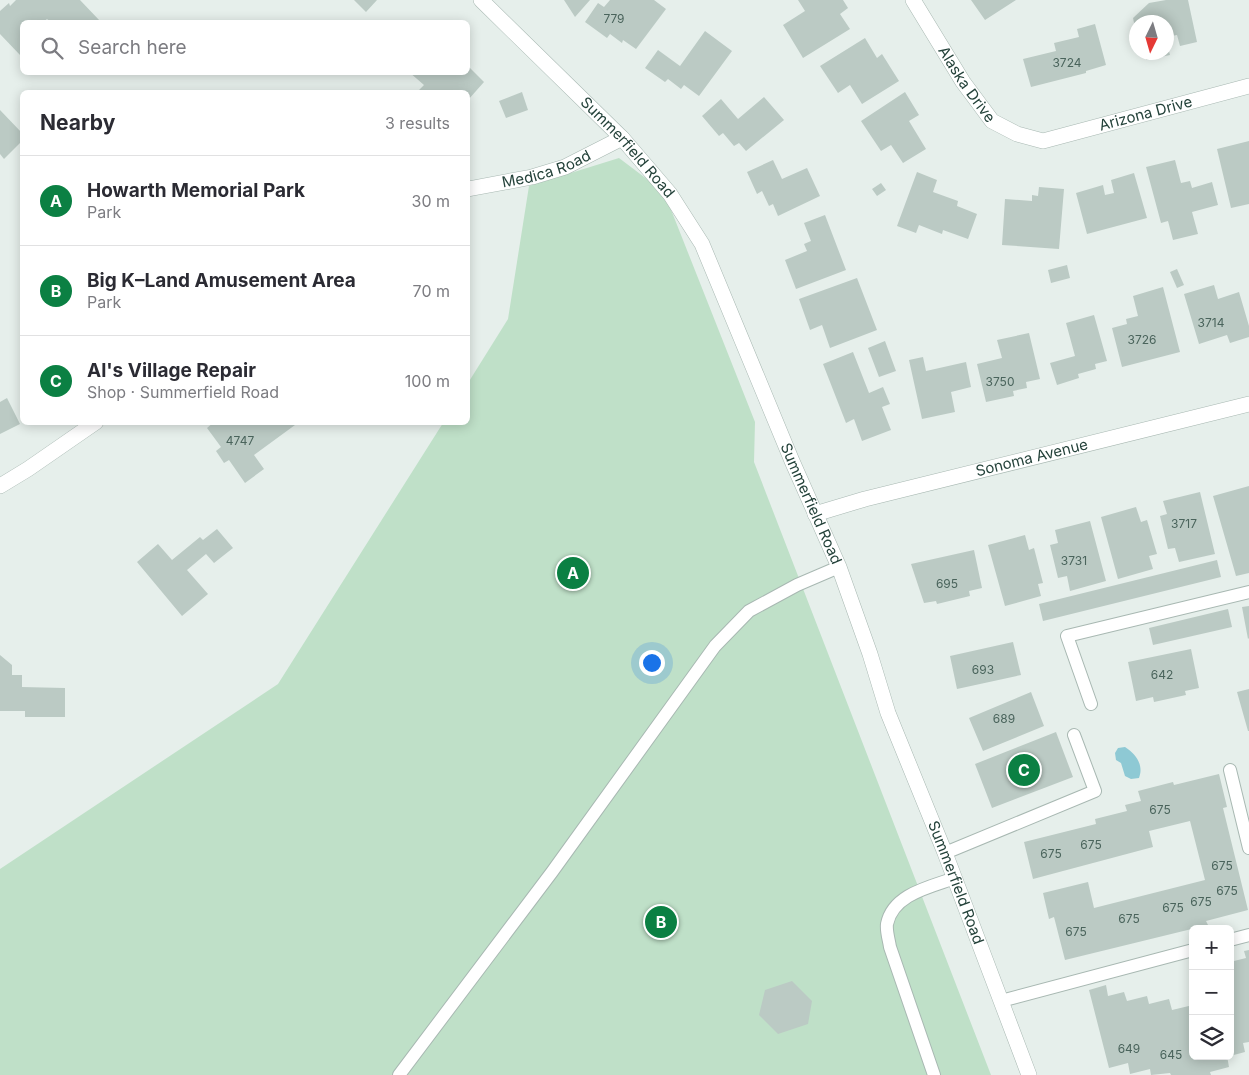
<!DOCTYPE html>
<html lang="en">
<head>
<meta charset="utf-8">
<style>
	body { margin:0; font-family:Inter,sans-serif; background:#f7f7f7; color:#2b2b33 }
	.controls { position:absolute; right:15px; bottom:15px; display:grid; overflow:hidden; border-radius:8px; box-shadow:0 2px 12px #0003 }
	.controls button { width:45px; height:45px; display:grid; place-items:center; padding:0; border:0; border-bottom:1px solid #e1e1e2; background:#fff; color:#2b2b33; font:25px sans-serif }
	.compass { position:absolute; left:1129px; top:15px; width:45px; height:45px; border-radius:50%; background:#fff; box-shadow:0 2px 12px #0003; rotate:185deg }
	.you { position:absolute; left:651px; top:662px; width:18px; height:18px; margin:-12px; border:4px solid #fff; border-radius:50%; background:#1a73e8; box-shadow:0 0 0 8px #1a73e833 }
	.badge { display:grid; place-items:center; width:32px; height:32px; border-radius:50%; background:#0b8043; color:#fff; font-size:16px; font-weight:700 }
	.pin { position:absolute; translate:-50% -50%; border:2px solid #fff; box-shadow:0 1px 5px #0006 }
	.list { margin:0; padding:0; list-style:none }
	h2 { display:flex; justify-content:space-between; align-items:center; height:65px; margin:0; padding:0 20px; font-size:21px }
	h2 small { font-size:16px; font-weight:400; color:#7c7c81 }
	.list li { display:grid; grid-template-columns:32px 1fr auto; gap:15px; align-items:center; box-sizing:border-box; height:90px; padding:0 20px; border-top:1px solid #e1e1e2 }
	.list b { display:block; font-size:19px; white-space:nowrap }
	.list p { margin:0; font-size:16px; white-space:nowrap; color:#7c7c81 }
	.list em { font-size:16px; font-style:normal; color:#7c7c81 }
	.icon { flex:none; width:28px; height:28px; fill:none; stroke:currentColor; stroke-width:2; stroke-linecap:round; stroke-linejoin:round }
	.map { position:relative; flex:none; width:1249px; height:1075px; overflow:hidden }
	.search { position:absolute; background:#fff; box-shadow:0 2px 12px #0003; left:20px; top:20px; width:450px; height:55px; display:flex; align-items:center; gap:12px; box-sizing:border-box; padding:0 18px; border-radius:8px; color:#7c7c81; font-size:19px }
	.panel { position:absolute; background:#fff; box-shadow:0 2px 12px #0003; left:20px; top:90px; width:450px; height:335px; border-radius:8px }
	.map>svg:first-child { display:block }
</style>
</head>
<body>
<div class="map">
<svg width="1249" height="1075" viewBox="0 0 1249 1075">
	<rect width="100%" height="100%" fill="#e6efeb"/>
	<!-- green -->
	<path fill="#bfe0c8" d="M619 158 664 192 755 422 754 462 991 1075H0V869L278 684 443 423 468 422V383L508 319 529 186Z"/>
	<!-- water -->
	<path fill="#8ec9d4" d="M1125 747C1136 754 1144 765 1139 778L1131 779 1125 776 1121 763 1116 760 1115 753 1118 748Z"/>
	<!-- building -->
	<path fill="#bbcac4" d="M16 0H80L100 21 98 22H51L47 19 43 22H22V52L20 55 0 34V11L9 3 10 6Z
		M354 0H377L366 12Z
		M564 0H590L575 17Z
		M610 0H654L666 9 636 49 623 40 622 43 610 34 607 38 585 22 598 3 604 7Z
		M798 0H843L848 8 840 14 850 29 803 58 783 25 805 11Z
		M971 0H1016L985 20Z
		M1166 0H1188L1197 42 1180 46 1177 35 1166 37V22H1136V32L1133 18 1149 3Z
		M1095 24 1106 65 1086 71V73L1031 87 1023 59 1056 51 1054 43 1079 37 1077 29Z
		M705 31 732 51 699 96 684 85 681 89 668 79 665 82 645 68 658 50 680 66Z
		M865 38 877 58 882 54 899 81 862 104 850 85 838 93 820 66Z
		M1166 40 1170 55 1146 60 1144 52H1166Z
		M468 66 484 82 468 100V92H417L424 85 409 72H468Z
		M522 92 528 110 506 118 499 101Z
		M905 92 919 115 909 121 926 149 903 163 891 145 881 151 861 121Z
		M764 97 784 120 746 151 739 143 734 146 723 133 719 136 702 116 721 99 738 119Z
		M0 110 22 133V141L4 159 0 154Z
		M1249 141V204L1231 208 1217 149Z
		M773 160 782 179 807 168 820 196 778 216 773 204 769 206 762 191 757 194 747 172Z
		M1175 160 1181 183 1190 181 1192 188 1212 182 1218 205 1192 212 1198 234 1173 240 1168 221 1161 223 1146 167Z
		M917 172 937 180 933 192 958 201 957 206 977 214 968 239 943 230 942 234 919 225 916 233 897 226Z
		M1134 173 1147 218 1087 234 1076 193 1103 185 1105 195 1114 193 1111 180Z
		M881 183 886 190 877 196 872 189Z
		M1039 187 1064 189 1059 249 1002 245 1005 199 1032 201V195L1038 196Z
		M825 215 846 270 796 289 785 260 807 251 804 244 811 241 804 223Z
		M1067 265 1070 278 1051 283 1048 270Z
		M1177 269 1184 285 1177 288 1170 272Z
		M857 278 877 330 830 348 822 325 810 330 799 299Z
		M1214 285 1218 299 1239 292 1249 326V337L1230 343 1227 335 1199 344 1184 294Z
		M1163 287 1180 352 1122 367 1112 328 1127 324 1126 319 1138 316 1133 296Z
		M1094 315 1107 361 1095 364 1096 369 1078 374 1079 378 1057 385 1050 363 1075 356 1066 323Z
		M1029 333 1040 379 1026 382 1027 388 1013 391 1014 396 986 402 977 364 1002 358 997 340Z
		M885 341 896 371 879 377 868 348Z
		M853 352 869 393 883 387 890 404 882 407 891 430 862 441 854 419 846 423 823 364Z
		M923 357 926 371 966 362 971 387 951 392 955 412 922 419 909 360Z
		M7 398 20 424 0 434V402Z
		M214 422H293L295 425 254 455 264 469 245 483 229 460 224 463 216 451 221 447 207 428Z
		M1249 486V573L1236 576 1213 496Z
		M1200 492 1215 554 1179 562 1175 548 1168 549 1160 516 1167 514 1163 501Z
		M1136 507 1141 522 1147 520 1157 554 1149 556 1153 569 1118 579 1101 517Z
		M1090 521 1106 581 1070 591 1067 576 1058 578 1050 545 1058 543 1055 530Z
		M217 529 233 548 214 563 206 554 187 570 208 594 182 616 137 562 158 544 172 560 200 537 203 540Z
		M1025 535 1029 550 1034 548 1043 583 1038 584 1041 596 1005 606 988 545Z
		M974 550 982 588 969 591 970 596 937 604 936 601 924 603 911 564Z
		M1217 560 1221 577 1043 621 1039 604Z
		M1249 606V638L1248 639 1242 607Z
		M1228 609 1232 627 1153 645 1149 628Z
		M1013 642 1021 675 957 689 950 656Z
		M1191 649 1199 688 1185 691 1186 695 1154 702 1153 697 1136 701 1128 662Z
		M0 655 12 665V675H22V687L65 688V717H25V711H0Z
		M1249 689V731H1248L1237 692Z
		M1031 692 1044 726 983 751 969 718Z
		M1056 732 1073 777 992 808 975 764Z
		M1219 774 1227 807 1223 808 1248 910 1206 921 1208 925 1065 960 1054 917 1049 919 1043 893 1088 882 1094 908 1205 880 1190 821 1149 831 1153 847 1033 879 1024 842 1096 824 1095 819 1127 811 1125 805 1141 801 1138 791 1173 782 1174 785Z
		M1249 950V1042L1243 1043 1245 1052 1230 1056V962L1246 958 1244 951Z
		M792 981 812 1001 808 1024 778 1034 759 1015 765 990Z
		M1106 985 1108 996 1124 992 1127 1001 1147 996 1149 1004 1169 999 1172 1010 1193 1005V1056H1227L1229 1067 1210 1072 1211 1075H1171L1170 1073 1151 1075 1150 1069 1130 1074 1128 1063 1109 1068 1089 990Z"/>
	<g fill="none" stroke-linecap="round" stroke-linejoin="round">
		<!-- service casing -->
		<g stroke="#a8b8b2" stroke-width="14">
			<path id="service" d="M1091 704 1067 636 1249 592
				M1230 770 1249 848
				M945 853 1095 791 1074 735
				M1230 940 1249 935
				M1001 1001 1193 950
				M399 1075 552 872 715 646 749 611 797 585 839 567
				M934 1075 890 947C889 940 886 931 887 924 893 894 930 887 955 878"/>
		</g>
		<!-- minor casing -->
		<g stroke="#a8b8b2" stroke-width="16">
			<g id="minor">
				<path id="s1" d="M913 0 963 82 992 121 1017 134 1043 141 1249 86"/>
				<path id="s2" d="M468 189 532 177 565 167 622 138"/>
				<path d="M0 486 28 469 96 422"/>
			</g>
		</g>
		<!-- tertiary casing -->
		<g stroke="#a8b8b2" stroke-width="16">
			<g id="tertiary">
				<path id="s3" d="M481 0 622 138 670 194 702 244 792 461 839 567 870 654 888 713 945 853 1029 1075"/>
				<path id="s4" d="M815 514 865 499 1249 404"/>
			</g>
		</g>
		<!-- service -->
		<use href="#service" stroke="#fff" stroke-width="12"/>
		<!-- minor -->
		<use href="#minor" stroke="#fff" stroke-width="15"/>
		<!-- tertiary -->
		<use href="#tertiary" stroke="#fff" stroke-width="15"/>
	</g>
	<g text-anchor="middle" stroke-width="4" stroke-linejoin="round" paint-order="stroke">
		<!-- number labels -->
		<g font-size="12" fill="#4a645c">
			<text x="614" y="23">779</text>
			<text x="1067" y="67">3724</text>
			<text x="1211" y="327">3714</text>
			<text x="1142" y="344">3726</text>
			<text x="1000" y="386">3750</text>
			<text x="240" y="445">4747</text>
			<text x="1184" y="528">3717</text>
			<text x="1074" y="565">3731</text>
			<text x="947" y="588">695</text>
			<text x="983" y="674">693</text>
			<text x="1162" y="679">642</text>
			<text x="1004" y="723">689</text>
			<text x="1160" y="814">675</text>
			<text x="1091" y="849">675</text>
			<text x="1051" y="858">675</text>
			<text x="1222" y="870">675</text>
			<text x="1227" y="895">675</text>
			<text x="1201" y="906">675</text>
			<text x="1173" y="912">675</text>
			<text x="1129" y="923">675</text>
			<text x="1076" y="936">675</text>
			<text x="1129" y="1053">649</text>
			<text x="1171" y="1059">645</text>
		</g>
		<!-- street labels -->
		<g font-size="15" fill="#24423a" stroke="#f7fbf9">
			<text dy="5" stroke="none"><textPath href="#s1" startOffset="100">Alaska Drive</textPath></text>
			<text dy="5" stroke="none"><textPath href="#s1" startOffset="306">Arizona Drive</textPath></text>
			<text dy="5" stroke="none"><textPath href="#s3" startOffset="208">Summerfield Road</textPath></text>
			<text dy="5" stroke="none"><textPath href="#s2" startOffset="81">Medica Road</textPath></text>
			<text dy="5" stroke="none"><textPath href="#s4" startOffset="224">Sonoma Avenue</textPath></text>
			<text dy="5" stroke="none"><textPath href="#s3" startOffset="612">Summerfield Road</textPath></text>
			<text dy="5" stroke="none"><textPath href="#s3" startOffset="1018">Summerfield Road</textPath></text>
		</g>
	</g>
</svg>
<div class="controls">
<button>+</button>
<button>−</button>
<button><svg class="icon" aria-label="layers" viewBox="0 0 24 24"><path d="M12 4l9 5-9 5-9-5zM3 14l9 5 9-5"/></svg></button>
</div>
<svg class="compass" viewBox="-18 -18 36 36"><path d="M0-13l5 13h-10z" fill="#e53935"/><path d="M0 13l5-13h-10z" fill="#7c7c81"/></svg>
<div class="you"></div>
<div class="pin badge" style="left:573px;top:573px">A</div>
<div class="pin badge" style="left:661px;top:922px">B</div>
<div class="pin badge" style="left:1024px;top:770px">C</div>
<div class="search"><svg class="icon" aria-label="search" viewBox="0 0 24 24"><circle cx="10" cy="10" r="6"/><path d="M15 15l6 6"/></svg>Search here</div>
<section class="panel">
<h2>Nearby<small>3 results</small></h2>
<ul class="list">
<li><span class="badge">A</span><div><b>Howarth Memorial Park</b><p>Park</p></div><em>30 m</em></li>
<li><span class="badge">B</span><div><b>Big K–Land Amusement Area</b><p>Park</p></div><em>70 m</em></li>
<li><span class="badge">C</span><div><b>Al's Village Repair</b><p>Shop · Summerfield Road</p></div><em>100 m</em></li>
</ul>
</section>
</div>
</body>
</html>
